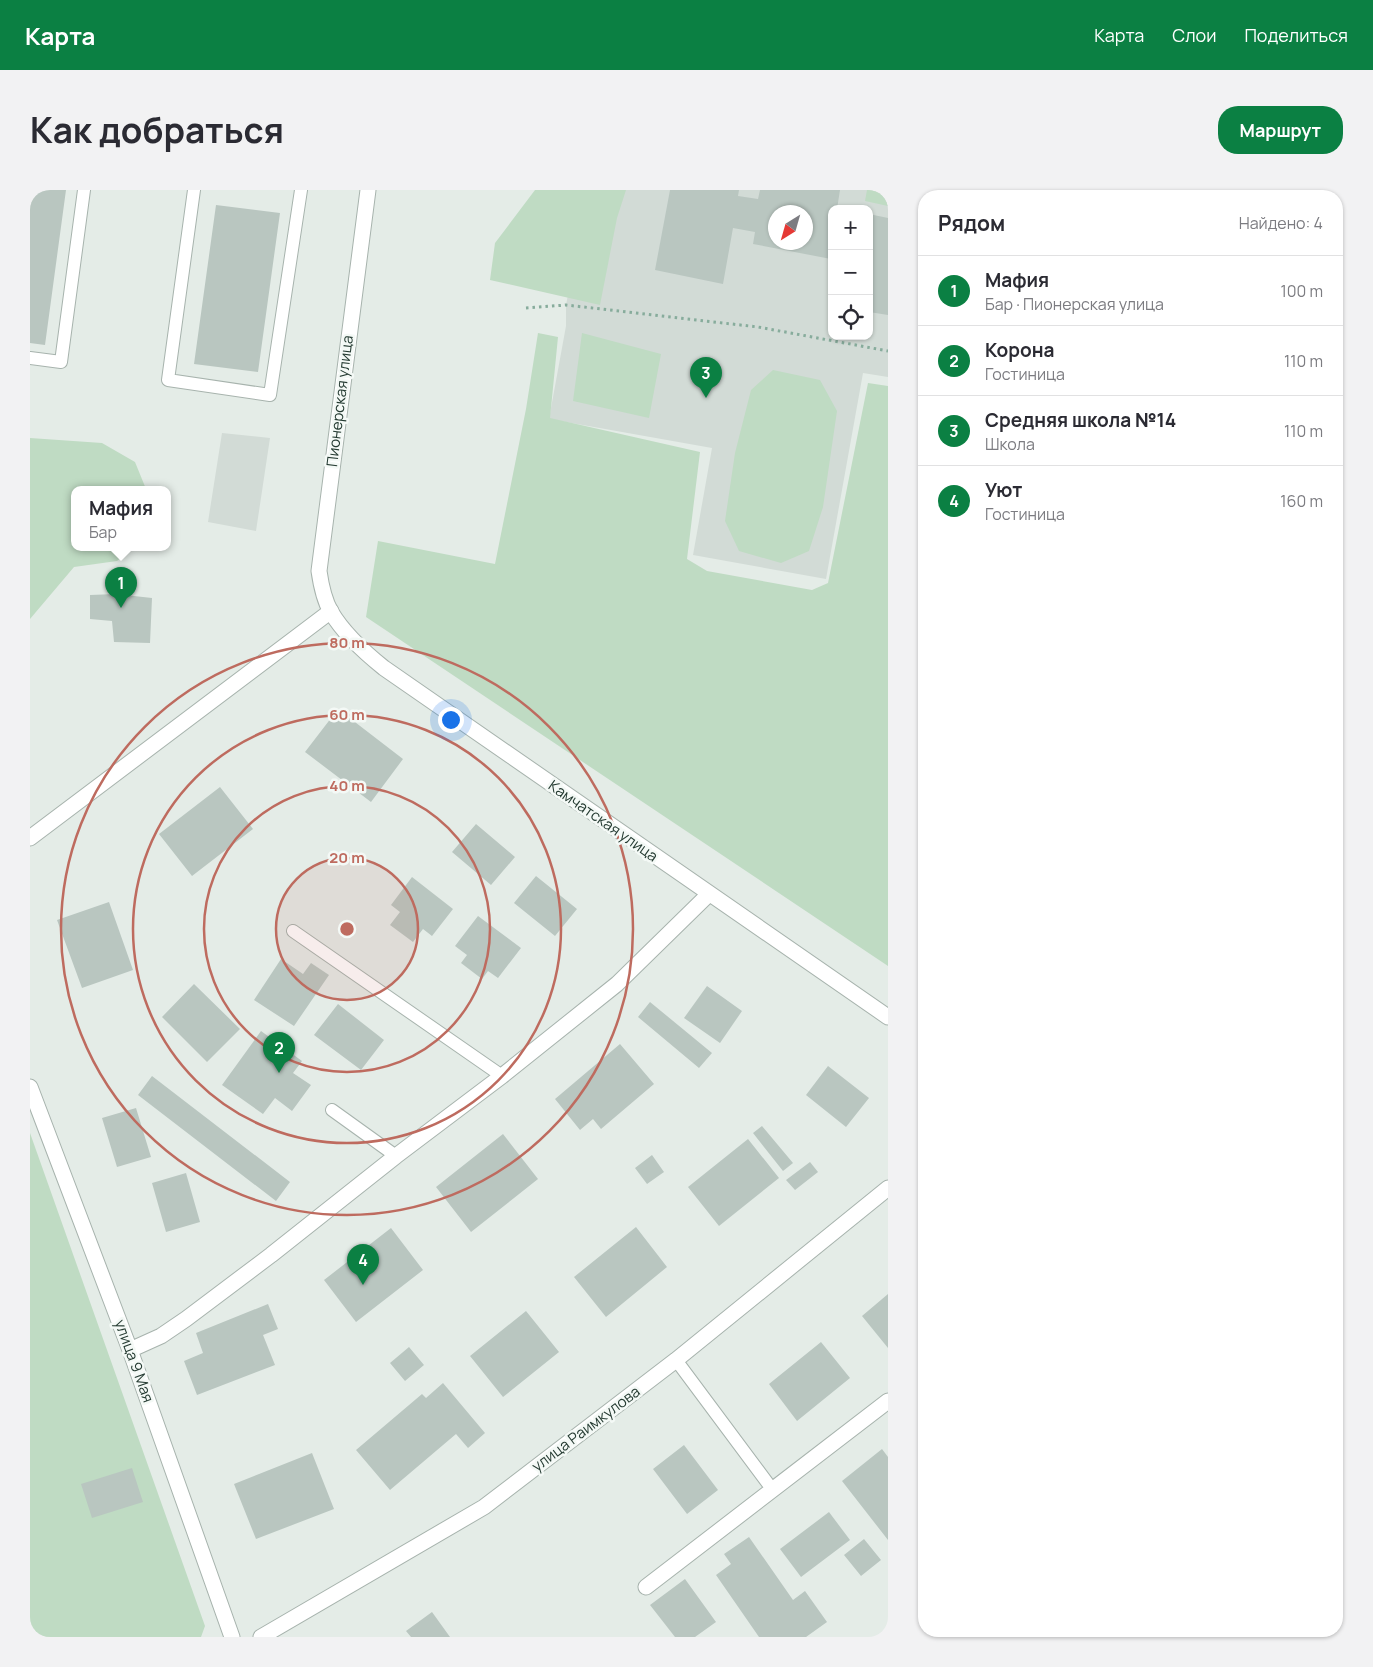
<!DOCTYPE html>
<html lang="ru">
<head>
<meta charset="utf-8">
<style>
	body { margin:0; font-family:Manrope,sans-serif; background:#f2f2f3; color:#2b2b33 }
	.controls { position:absolute; right:15px; top:15px; display:grid; overflow:hidden; border-radius:10px; box-shadow:0 1px 4px #0004 }
	.controls button { width:45px; height:45px; display:grid; place-items:center; padding:0; border:0; border-bottom:1px solid #e1e1e2; background:#fff; color:#2b2b33; font:25px sans-serif }
	.compass { position:absolute; left:738px; top:15px; width:45px; height:45px; border-radius:50%; background:#fff; box-shadow:0 1px 4px #0004; rotate:217deg }
	.you { position:absolute; left:420px; top:529px; width:18px; height:18px; margin:-12px; border:4px solid #fff; border-radius:50%; background:#1a73e8; box-shadow:0 0 0 8px #1a73e833 }
	.badge { display:grid; place-items:center; width:32px; height:32px; border-radius:50%; background:#0b8043; color:#fff; font-size:16px; font-weight:700 }
	.pin { position:absolute; translate:-50% -41px; filter:drop-shadow(0 1px 2px #0008) }
	.pin::after { content:''; position:absolute; top:26px; width:18px; height:15px; background:inherit; clip-path:polygon(0 0,100% 0,50% 100%) }
	.popup { position:absolute; left:41px; top:296px; width:100px; height:65px; box-sizing:border-box; display:grid; place-content:center; border-radius:10px; background:#fff; filter:drop-shadow(0 1px 4px #0005); font-size:16px; white-space:nowrap; color:#7c7c81 }
	.popup b { font-size:19px; color:#2b2b33 }
	.popup::after { content:''; position:absolute; left:50%; top:100%; margin-left:-10px; border:10px solid transparent; border-top-color:#fff }
	.list { margin:0; padding:0; list-style:none }
	h2 { display:flex; justify-content:space-between; align-items:center; height:65px; margin:0; padding:0 20px; font-size:21px }
	h2 small { font-size:16px; font-weight:400; color:#7c7c81 }
	.list li { display:grid; grid-template-columns:32px 1fr auto; gap:15px; align-items:center; box-sizing:border-box; height:70px; padding:0 20px; border-top:1px solid #e1e1e2 }
	.list b { display:block; font-size:19px; white-space:nowrap }
	.list p { margin:0; font-size:16px; white-space:nowrap; color:#7c7c81 }
	.list em { font-size:16px; font-style:normal; color:#7c7c81 }
	.icon { flex:none; width:28px; height:28px; fill:none; stroke:currentColor; stroke-width:2; stroke-linecap:round; stroke-linejoin:round }
	.map { position:relative; flex:none; width:858px; height:1447px; overflow:hidden; border-radius:20px }
	header { display:flex; align-items:center; gap:30px; box-sizing:border-box; height:70px; padding:0 25px; background:#0b8043; color:#fff }
	header strong { font-size:24px }
	nav { display:flex; gap:28px; margin-inline-start:auto; font-size:18px }
	.intro { display:flex; align-items:center; justify-content:space-between; box-sizing:border-box; height:120px; padding:0 30px }
	h1 { margin:0; font-size:35px }
	.button { padding:12px 22px; border-radius:20px; background:#0b8043; color:#fff; font-size:18px; font-weight:700 }
	main { display:flex; gap:30px; padding:0 30px }
	aside { flex:1; background:#fff; border-radius:20px; box-shadow:0 1px 4px #0004 }
	.map>svg:first-child { display:block }
</style>
</head>
<body>
<header>
<strong>Карта</strong>
<nav><a>Карта</a><a>Слои</a><a>Поделиться</a></nav>
</header>
<div class="intro"><h1>Как добраться</h1><a class="button">Маршрут</a></div>
<main>
<div class="map">
<svg width="858" height="1447" viewBox="0 0 858 1447">
	<rect width="100%" height="100%" fill="#e4ece7"/>
	<!-- built -->
	<path fill="#d2dbd6" fill-rule="evenodd" d="M555 0H858V187L833 183 796 389 663 365 682 258 519 229 536 136V115L542 84ZM802 19H839V146H802ZM746 22H776V52H746Z
		M192 243 240 248 226 341 178 332Z"/>
	<!-- green -->
	<path fill="#bfdbc3" d="M505 0H596L587 28 570 115 460 90 465 53Z
		M837 0H858V16L835 11Z
		M508 143 528 147 520 228 670 262 657 369 677 381 782 400 798 393 838 193 858 196V776L336 427 348 351 465 374 496 219Z
		M552 143 631 164 619 228 543 211Z
		M743 180 790 190 807 221 793 317 779 361 751 373 709 361 695 331 705 263 721 200Z
		M0 248 72 253 105 272 116 299H45V357H105L87 371 44 377 0 429Z
		M0 943 175 1436 171 1447H0Z"/>
	<!-- building -->
	<path fill="#b9c6c0" fill-rule="evenodd" d="M0 0H36L15 155 0 153Z
		M640 0H709L708 6 728 9 730 0H810L807 19H802L801 69 723 54 725 42 703 38 693 94 625 80ZM746 22H776V52H746Z
		M186 15 250 23 228 182 164 174Z
		M839 24 858 28V125L839 122Z
		M86 404 122 408 120 453 84 452 82 431 60 429V405Z
		M308 519 373 569 341 612 275 562Z
		M190 597 223 639 162 686 129 644Z
		M446 634 485 667 461 695 422 662Z
		M506 686 547 719 525 746 484 713Z
		M382 687 423 719 402 746 393 739 383 752 360 735 370 722 361 715Z
		M79 712 103 780 52 798 27 730Z
		M448 726 491 758 468 788 458 781 452 789 431 773 437 765 425 756Z
		M251 769 273 784 281 773 299 785 264 836 224 810Z
		M164 794 210 839 177 872 132 827Z
		M677 796 712 821 690 853 654 828Z
		M620 812 682 863 669 878 608 827Z
		M308 814 354 850 331 880 284 845Z
		M231 841 272 871 263 883 281 895 262 921 245 908 233 924 192 895Z
		M590 854 624 894 571 939 563 929 550 940 525 909Z
		M798 876 839 908 816 937 776 905Z
		M122 886 260 992 246 1011 108 905Z
		M106 918 121 967 87 977 72 928Z
		M732 936 763 973 753 981 723 943Z
		M473 944 508 989 441 1042 406 997Z
		M718 949 749 988 689 1036 658 997Z
		M622 965 634 982 617 994 605 978Z
		M780 972 788 982 765 1000 756 990Z
		M156 983 170 1032 136 1042 122 993Z
		M606 1037 637 1077 576 1127 544 1087Z
		M361 1038 393 1080 326 1132 294 1090Z
		M858 1104V1158L832 1126Z
		M238 1114 248 1139 233 1145 245 1175 167 1205 154 1171 173 1163 166 1143Z
		M496 1121 529 1162 473 1207 440 1166Z
		M791 1152 820 1188 767 1231 739 1194Z
		M379 1157 394 1175 375 1191 360 1173Z
		M413 1193 455 1243 438 1258 426 1244 360 1300 326 1260 392 1204 396 1208Z
		M654 1255 688 1300 657 1324 623 1279Z
		M852 1259 858 1267V1350L812 1291Z
		M282 1263 304 1319 226 1349 204 1294Z
		M102 1278 113 1312 62 1328 51 1294Z
		M799 1322 820 1350 771 1387 750 1359Z
		M719 1347 763 1410 775 1401 797 1432 776 1447H729L686 1385 701 1374 694 1364Z
		M834 1349 851 1370 831 1386 814 1365Z
		M655 1389 686 1432 665 1447H645L620 1415Z
		M402 1422 420 1447H381L376 1441Z"/>
	<g fill="none" stroke-linecap="round" stroke-linejoin="round">
		<!-- service casing -->
		<g stroke="#a7b3ad" stroke-width="14">
			<path id="service" d="M164 0 138 190 240 205 271 0
				M0 168 31 172 54 0
				M263 741 472 886
				M302 920 366 966
				M646 1170 742 1299"/>
		</g>
		<!-- minor casing -->
		<g stroke="#a7b3ad" stroke-width="17">
			<path id="minor" d="M0 648 301 421
				M0 897 100 1160 202 1447
				M100 1160 131 1146 156 1129 241 1065 366 966 472 886 587 794 679 704
				M616 1397 858 1211
				M231 1447 454 1317 646 1170 858 998"/>
		</g>
		<!-- tertiary casing -->
		<g stroke="#a7b3ad" stroke-width="17">
			<path id="tertiary" d="M338 0 289 381C291 395 294 410 301 422 314 444 334 462 354 478L858 827"/>
		</g>
		<!-- path -->
		<path stroke="#87ac9c" stroke-width="3" stroke-dasharray="2.5 4" stroke-linecap="butt" d="M496 118 536 115 728 137 858 161"/>
		<!-- service -->
		<use href="#service" stroke="#fff" stroke-width="12"/>
		<!-- minor -->
		<use href="#minor" stroke="#fff" stroke-width="15"/>
		<!-- tertiary -->
		<use href="#tertiary" stroke="#fff" stroke-width="15"/>
	</g>
	<!-- distance rings -->
	<circle cx="317" cy="739" r="71" fill="#be6b5f" fill-opacity=".12"/>
	<g fill="none" stroke="#be6b5f" stroke-width="2.5">
		<circle cx="317" cy="739" r="71"/>
		<circle cx="317" cy="739" r="143"/>
		<circle cx="317" cy="739" r="214"/>
		<circle cx="317" cy="739" r="286"/>
	</g>
	<g text-anchor="middle" stroke-width="5" stroke-linejoin="round" paint-order="stroke">
		<!-- street labels -->
		<g font-size="15" fill="#253b32" stroke="#f4f9f6">
			<text transform="translate(310 211) rotate(-83)" y="5">Пионерская улица</text>
			<text transform="translate(573 631) rotate(35)" y="5">Камчатская улица</text>
			<text transform="translate(104 1171) rotate(70)" y="5">улица 9 Мая</text>
			<text transform="translate(556 1239) rotate(-37)" y="5">улица Раимкулова</text>
		</g>
	</g>
	<circle cx="317" cy="739" r="8" fill="#be6b5f" stroke="#f4f9f6" stroke-width="2.5"/>
	<g font-size="15" text-anchor="middle" font-weight="bold" fill="#be6b5f" stroke="#f4f9f6" stroke-width="5" stroke-linejoin="round" paint-order="stroke">
		<text x="317" y="458">80 m</text>
		<text x="317" y="530">60 m</text>
		<text x="317" y="601">40 m</text>
		<text x="317" y="673">20 m</text>
	</g>
</svg>
<div class="controls">
<button>+</button>
<button>−</button>
<button><svg class="icon" aria-label="locate" viewBox="0 0 24 24"><circle cx="12" cy="12" r="6"/><path d="M12 2v4M12 18v4M2 12h4M18 12h4"/></svg></button>
</div>
<svg class="compass" viewBox="-18 -18 36 36"><path d="M0-13l5 13h-10z" fill="#e53935"/><path d="M0 13l5-13h-10z" fill="#7c7c81"/></svg>
<div class="you"></div>
<div class="pin badge" style="left:91px;top:418px">1</div>
<div class="popup"><b>Мафия</b>Бар</div>
<div class="pin badge" style="left:249px;top:883px">2</div>
<div class="pin badge" style="left:676px;top:208px">3</div>
<div class="pin badge" style="left:333px;top:1095px">4</div>
</div>
<aside>
<h2>Рядом<small>Найдено: 4</small></h2>
<ul class="list">
<li><span class="badge">1</span><div><b>Мафия</b><p>Бар · Пионерская улица</p></div><em>100 m</em></li>
<li><span class="badge">2</span><div><b>Корона</b><p>Гостиница</p></div><em>110 m</em></li>
<li><span class="badge">3</span><div><b>Средняя школа №14</b><p>Школа</p></div><em>110 m</em></li>
<li><span class="badge">4</span><div><b>Уют</b><p>Гостиница</p></div><em>160 m</em></li>
</ul>
</aside>
</main>
</body>
</html>
